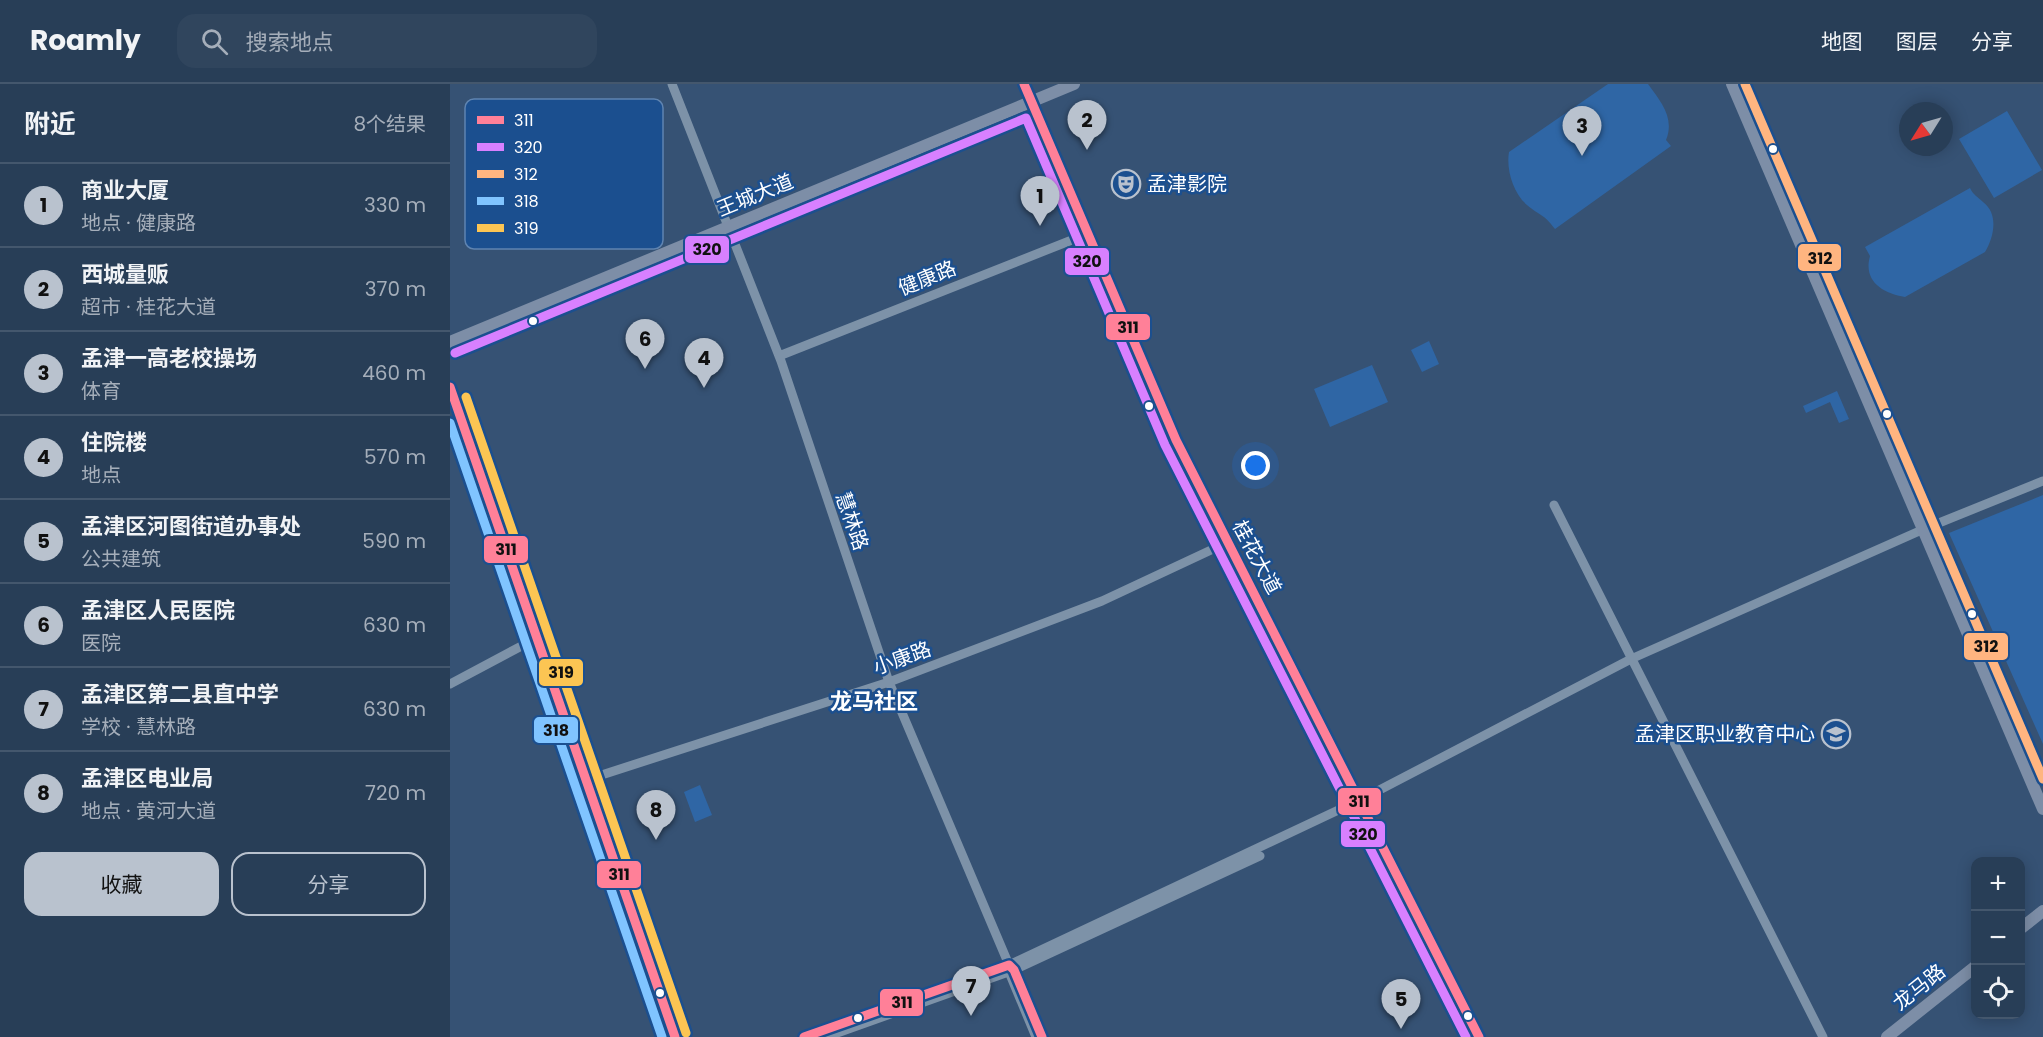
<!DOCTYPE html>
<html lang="zh">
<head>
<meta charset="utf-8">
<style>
	body { margin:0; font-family:Poppins,"Noto Sans SC",sans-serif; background:#30455d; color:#f1f3f6 }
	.controls { position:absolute; right:18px; bottom:18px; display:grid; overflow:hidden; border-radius:12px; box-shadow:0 3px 15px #0003 }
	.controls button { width:54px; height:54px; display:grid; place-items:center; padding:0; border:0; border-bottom:2px solid #44576d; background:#283e57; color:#f1f3f6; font:30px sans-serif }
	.compass { position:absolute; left:1449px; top:18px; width:54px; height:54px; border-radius:50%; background:#283e57; box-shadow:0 3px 15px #0003; rotate:233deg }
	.you { position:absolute; left:806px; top:382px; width:21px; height:21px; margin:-15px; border:4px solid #fff; border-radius:50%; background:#1a73e8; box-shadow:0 0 0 9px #1a73e833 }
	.badge { display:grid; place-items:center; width:39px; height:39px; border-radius:50%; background:#b9c2ce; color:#111; font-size:20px; font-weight:700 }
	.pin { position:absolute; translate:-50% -50px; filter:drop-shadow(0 2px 3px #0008) }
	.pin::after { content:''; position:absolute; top:32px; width:21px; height:18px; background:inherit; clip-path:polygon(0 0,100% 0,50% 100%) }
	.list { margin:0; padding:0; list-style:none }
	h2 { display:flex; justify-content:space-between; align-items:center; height:78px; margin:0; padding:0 24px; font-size:26px }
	h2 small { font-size:20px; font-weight:400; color:#a5aeba }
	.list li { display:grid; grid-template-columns:39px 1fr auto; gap:18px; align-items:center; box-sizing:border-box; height:84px; padding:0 24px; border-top:2px solid #44576d }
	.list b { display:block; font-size:22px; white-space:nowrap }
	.list p { margin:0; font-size:20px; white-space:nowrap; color:#a5aeba }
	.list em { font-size:20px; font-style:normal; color:#a5aeba }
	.actions { display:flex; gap:12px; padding:18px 24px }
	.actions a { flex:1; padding:14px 0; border:2px solid #b9c2ce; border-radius:18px; text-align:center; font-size:21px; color:#b9c2ce }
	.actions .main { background:#b9c2ce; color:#111 }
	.icon { flex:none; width:33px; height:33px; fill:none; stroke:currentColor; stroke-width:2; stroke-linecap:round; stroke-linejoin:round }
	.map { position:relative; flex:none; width:1593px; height:953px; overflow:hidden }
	header { display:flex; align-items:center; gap:36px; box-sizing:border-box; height:84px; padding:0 30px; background:#283e57; border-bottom:2px solid #44576d }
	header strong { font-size:28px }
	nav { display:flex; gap:33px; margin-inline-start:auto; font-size:21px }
	.search { width:420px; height:54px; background:#30455d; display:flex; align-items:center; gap:15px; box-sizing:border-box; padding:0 21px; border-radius:18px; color:#a5aeba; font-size:22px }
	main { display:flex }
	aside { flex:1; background:#283e57 }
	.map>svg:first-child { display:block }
</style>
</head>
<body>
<header>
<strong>Roamly</strong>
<div class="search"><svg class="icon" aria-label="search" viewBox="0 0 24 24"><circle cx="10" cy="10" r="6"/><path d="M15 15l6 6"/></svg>搜索地点</div>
<nav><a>地图</a><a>图层</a><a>分享</a></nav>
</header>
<main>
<aside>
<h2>附近<small>8个结果</small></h2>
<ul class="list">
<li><span class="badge">1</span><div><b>商业大厦</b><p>地点 · 健康路</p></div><em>330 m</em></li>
<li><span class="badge">2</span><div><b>西城量贩</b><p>超市 · 桂花大道</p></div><em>370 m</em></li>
<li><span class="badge">3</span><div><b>孟津一高老校操场</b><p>体育</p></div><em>460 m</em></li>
<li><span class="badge">4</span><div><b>住院楼</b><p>地点</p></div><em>570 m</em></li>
<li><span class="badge">5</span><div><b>孟津区河图街道办事处</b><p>公共建筑</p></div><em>590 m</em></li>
<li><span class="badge">6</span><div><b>孟津区人民医院</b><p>医院</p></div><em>630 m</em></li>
<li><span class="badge">7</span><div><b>孟津区第二县直中学</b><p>学校 · 慧林路</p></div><em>630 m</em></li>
<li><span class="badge">8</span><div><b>孟津区电业局</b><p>地点 · 黄河大道</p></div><em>720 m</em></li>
</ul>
<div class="actions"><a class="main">收藏</a><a>分享</a></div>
</aside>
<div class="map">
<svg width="1593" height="953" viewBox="0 0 1593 953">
	<rect width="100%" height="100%" fill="#365274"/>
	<!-- green -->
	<path fill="#2f66a5" d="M1158 0H1198C1211 18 1225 34 1216 56L1221 62 1105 145C1093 129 1090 132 1077 121 1063 109 1056 85 1059 68Z
		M1557 27 1592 86 1544 114 1509 55Z
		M1520 104C1524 112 1527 112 1533 118 1549 130 1544 153 1535 168L1455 213C1432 209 1413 197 1420 172L1415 163Z
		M979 257 989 280 972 288 961 266Z
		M922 281 938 318 880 343 864 305Z
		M1387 307 1399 335 1389 339 1380 318 1356 329 1353 322Z
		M1593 411V660L1499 449Z
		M250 701 262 731 245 738 234 708Z"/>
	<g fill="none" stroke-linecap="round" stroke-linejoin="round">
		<!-- minor -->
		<path stroke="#7d92a8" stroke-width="9" d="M222 0 331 277 439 598 559 881V888L586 953
			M329 272 637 150
			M1104 421 1373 953
			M0 600 81 557
			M130 698 439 598 652 517 776 459
			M354 953 559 881 916 713 1181 575 1474 445 1593 397
			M376 953 564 886 810 772"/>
		<!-- major -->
		<path stroke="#7d8ea7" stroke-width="12" d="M574 0 726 356 1029 953
			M1282 0 1593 725
			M1293 0 1365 173
			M0 258 624 0
			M0 303 225 953
			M1570 845 1593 827
			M1437 953 1526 882"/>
		<!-- bus-1 casing -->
		<g stroke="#1b4f8f" stroke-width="14">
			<path id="bus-1" d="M574 0 726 356 1029 953
				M0 303 225 953
				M354 953 559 881 564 886 592 953"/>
		</g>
		<!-- bus-2 casing -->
		<g stroke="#1b4f8f" stroke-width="14">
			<path id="bus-2" d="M5 269 576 34 715 361 1016 953"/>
		</g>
		<!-- bus-3 casing -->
		<g stroke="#1b4f8f" stroke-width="14">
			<path id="bus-3" d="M1295 0 1593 695"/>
		</g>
		<!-- bus-4 casing -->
		<g stroke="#1b4f8f" stroke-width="14">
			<path id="bus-4" d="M0 339 212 953"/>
		</g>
		<!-- bus-5 casing -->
		<g stroke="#1b4f8f" stroke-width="14">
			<path id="bus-5" d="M16 313 236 949"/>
		</g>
		<!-- bus-1 -->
		<use href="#bus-1" stroke="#ff8098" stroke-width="9"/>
		<!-- bus-2 -->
		<use href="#bus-2" stroke="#d880ff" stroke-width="9"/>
		<!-- bus-3 -->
		<use href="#bus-3" stroke="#ffb580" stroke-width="9"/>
		<!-- bus-4 -->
		<use href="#bus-4" stroke="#80c4ff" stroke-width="9"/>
		<!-- bus-5 -->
		<use href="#bus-5" stroke="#fcc553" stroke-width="9"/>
	</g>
	<!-- icons -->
	<defs>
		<g id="theatre-ring" transform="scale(1.5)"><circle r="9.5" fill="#1b4f8f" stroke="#b9c2ce" stroke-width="1.5"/><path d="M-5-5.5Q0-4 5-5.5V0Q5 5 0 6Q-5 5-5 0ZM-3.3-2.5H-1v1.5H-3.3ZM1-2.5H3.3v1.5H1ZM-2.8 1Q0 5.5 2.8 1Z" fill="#b9c2ce"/></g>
		<g id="school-ring" transform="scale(1.5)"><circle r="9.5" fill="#1b4f8f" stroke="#b9c2ce" stroke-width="1.5"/><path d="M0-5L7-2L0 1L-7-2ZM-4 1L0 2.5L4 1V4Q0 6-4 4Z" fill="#b9c2ce"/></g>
	</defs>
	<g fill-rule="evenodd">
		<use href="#theatre-ring" x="676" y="100"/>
		<use href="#school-ring" x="1386" y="650"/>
	</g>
	<!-- markers -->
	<g fill="#fff" stroke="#1b4f8f" stroke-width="2">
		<circle cx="1323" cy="65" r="5"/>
		<circle cx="83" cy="237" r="5"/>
		<circle cx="699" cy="322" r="5"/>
		<circle cx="1437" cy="330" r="5"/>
		<circle cx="1522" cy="530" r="5"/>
		<circle cx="210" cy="909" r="5"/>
		<circle cx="1018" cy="932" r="5"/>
		<circle cx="408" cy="934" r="5"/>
	</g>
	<g text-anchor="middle" stroke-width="5" stroke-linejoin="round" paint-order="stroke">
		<!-- poi labels -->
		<g font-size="20" fill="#fff" stroke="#1b4f8f" text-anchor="start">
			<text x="697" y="107">孟津影院</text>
			<text x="1365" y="657" text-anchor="end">孟津区职业教育中心</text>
		</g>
		<!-- street labels -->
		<g font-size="20" fill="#fff" stroke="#1b4f8f">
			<text transform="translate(305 111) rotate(-22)" y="7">王城大道</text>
			<text transform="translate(477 194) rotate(-22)" y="7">健康路</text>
			<text transform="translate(402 437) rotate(71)" y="7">慧林路</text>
			<text transform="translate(807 473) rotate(62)" y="7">桂花大道</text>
			<text transform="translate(452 574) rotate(-20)" y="7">小康路</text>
			<text transform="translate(1469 903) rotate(-39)" y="7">龙马路</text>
		</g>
		<!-- quarter labels -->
		<g font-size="22" font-weight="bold" fill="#fff" stroke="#1b4f8f">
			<text x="424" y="625">龙马社区</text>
		</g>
	</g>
	<!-- legend -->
	<rect x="15" y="15" width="198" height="150" rx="9" fill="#1b4f8f" stroke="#5f84b1" stroke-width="1.5"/>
	<rect x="27" y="32" width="27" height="8" fill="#ff8098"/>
	<rect x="27" y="59" width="27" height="8" fill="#d880ff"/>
	<rect x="27" y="86" width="27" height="8" fill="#ffb580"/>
	<rect x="27" y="113" width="27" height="8" fill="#80c4ff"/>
	<rect x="27" y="140" width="27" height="8" fill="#fcc553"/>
	<g font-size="16" fill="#fff">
		<text x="64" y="42">311</text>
		<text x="64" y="69">320</text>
		<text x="64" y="96">312</text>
		<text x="64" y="123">318</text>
		<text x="64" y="150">319</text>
	</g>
	<g stroke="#1b4f8f" stroke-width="2">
		<rect x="234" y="151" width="46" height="29" rx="6" fill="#d880ff"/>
		<rect x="1347" y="159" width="45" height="29" rx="6" fill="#ffb580"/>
		<rect x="614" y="163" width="46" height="29" rx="6" fill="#d880ff"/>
		<rect x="655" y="229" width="46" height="28" rx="6" fill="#ff8098"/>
		<rect x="33" y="451" width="46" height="29" rx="6" fill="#ff8098"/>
		<rect x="1513" y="548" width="46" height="29" rx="6" fill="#ffb580"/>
		<rect x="88" y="574" width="46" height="29" rx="6" fill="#fcc553"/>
		<rect x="83" y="632" width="46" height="28" rx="6" fill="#80c4ff"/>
		<rect x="887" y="703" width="45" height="29" rx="6" fill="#ff8098"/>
		<rect x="890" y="736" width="46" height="28" rx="6" fill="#d880ff"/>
		<rect x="146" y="776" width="46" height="29" rx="6" fill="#ff8098"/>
		<rect x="429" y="904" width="45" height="29" rx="6" fill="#ff8098"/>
	</g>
	<g font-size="16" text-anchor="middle" font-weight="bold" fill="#111">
		<text x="257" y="171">320</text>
		<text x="1370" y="180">312</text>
		<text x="637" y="183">320</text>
		<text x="678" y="249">311</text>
		<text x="56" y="471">311</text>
		<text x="1536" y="568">312</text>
		<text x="111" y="594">319</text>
		<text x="106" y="652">318</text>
		<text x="909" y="723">311</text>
		<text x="913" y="756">320</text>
		<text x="169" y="796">311</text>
		<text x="452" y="924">311</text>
	</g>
</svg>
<div class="controls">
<button>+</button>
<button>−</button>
<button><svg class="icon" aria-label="locate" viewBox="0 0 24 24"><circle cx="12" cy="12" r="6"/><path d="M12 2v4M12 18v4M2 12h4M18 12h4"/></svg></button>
</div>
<svg class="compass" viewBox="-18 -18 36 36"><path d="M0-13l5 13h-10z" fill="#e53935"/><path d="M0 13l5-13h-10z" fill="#a5aeba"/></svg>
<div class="you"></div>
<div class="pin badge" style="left:590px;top:142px">1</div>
<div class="pin badge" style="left:637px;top:66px">2</div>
<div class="pin badge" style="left:1132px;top:72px">3</div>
<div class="pin badge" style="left:254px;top:304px">4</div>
<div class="pin badge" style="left:951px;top:945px">5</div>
<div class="pin badge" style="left:195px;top:285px">6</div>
<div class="pin badge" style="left:521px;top:932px">7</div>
<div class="pin badge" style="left:206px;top:756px">8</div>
</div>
</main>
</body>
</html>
